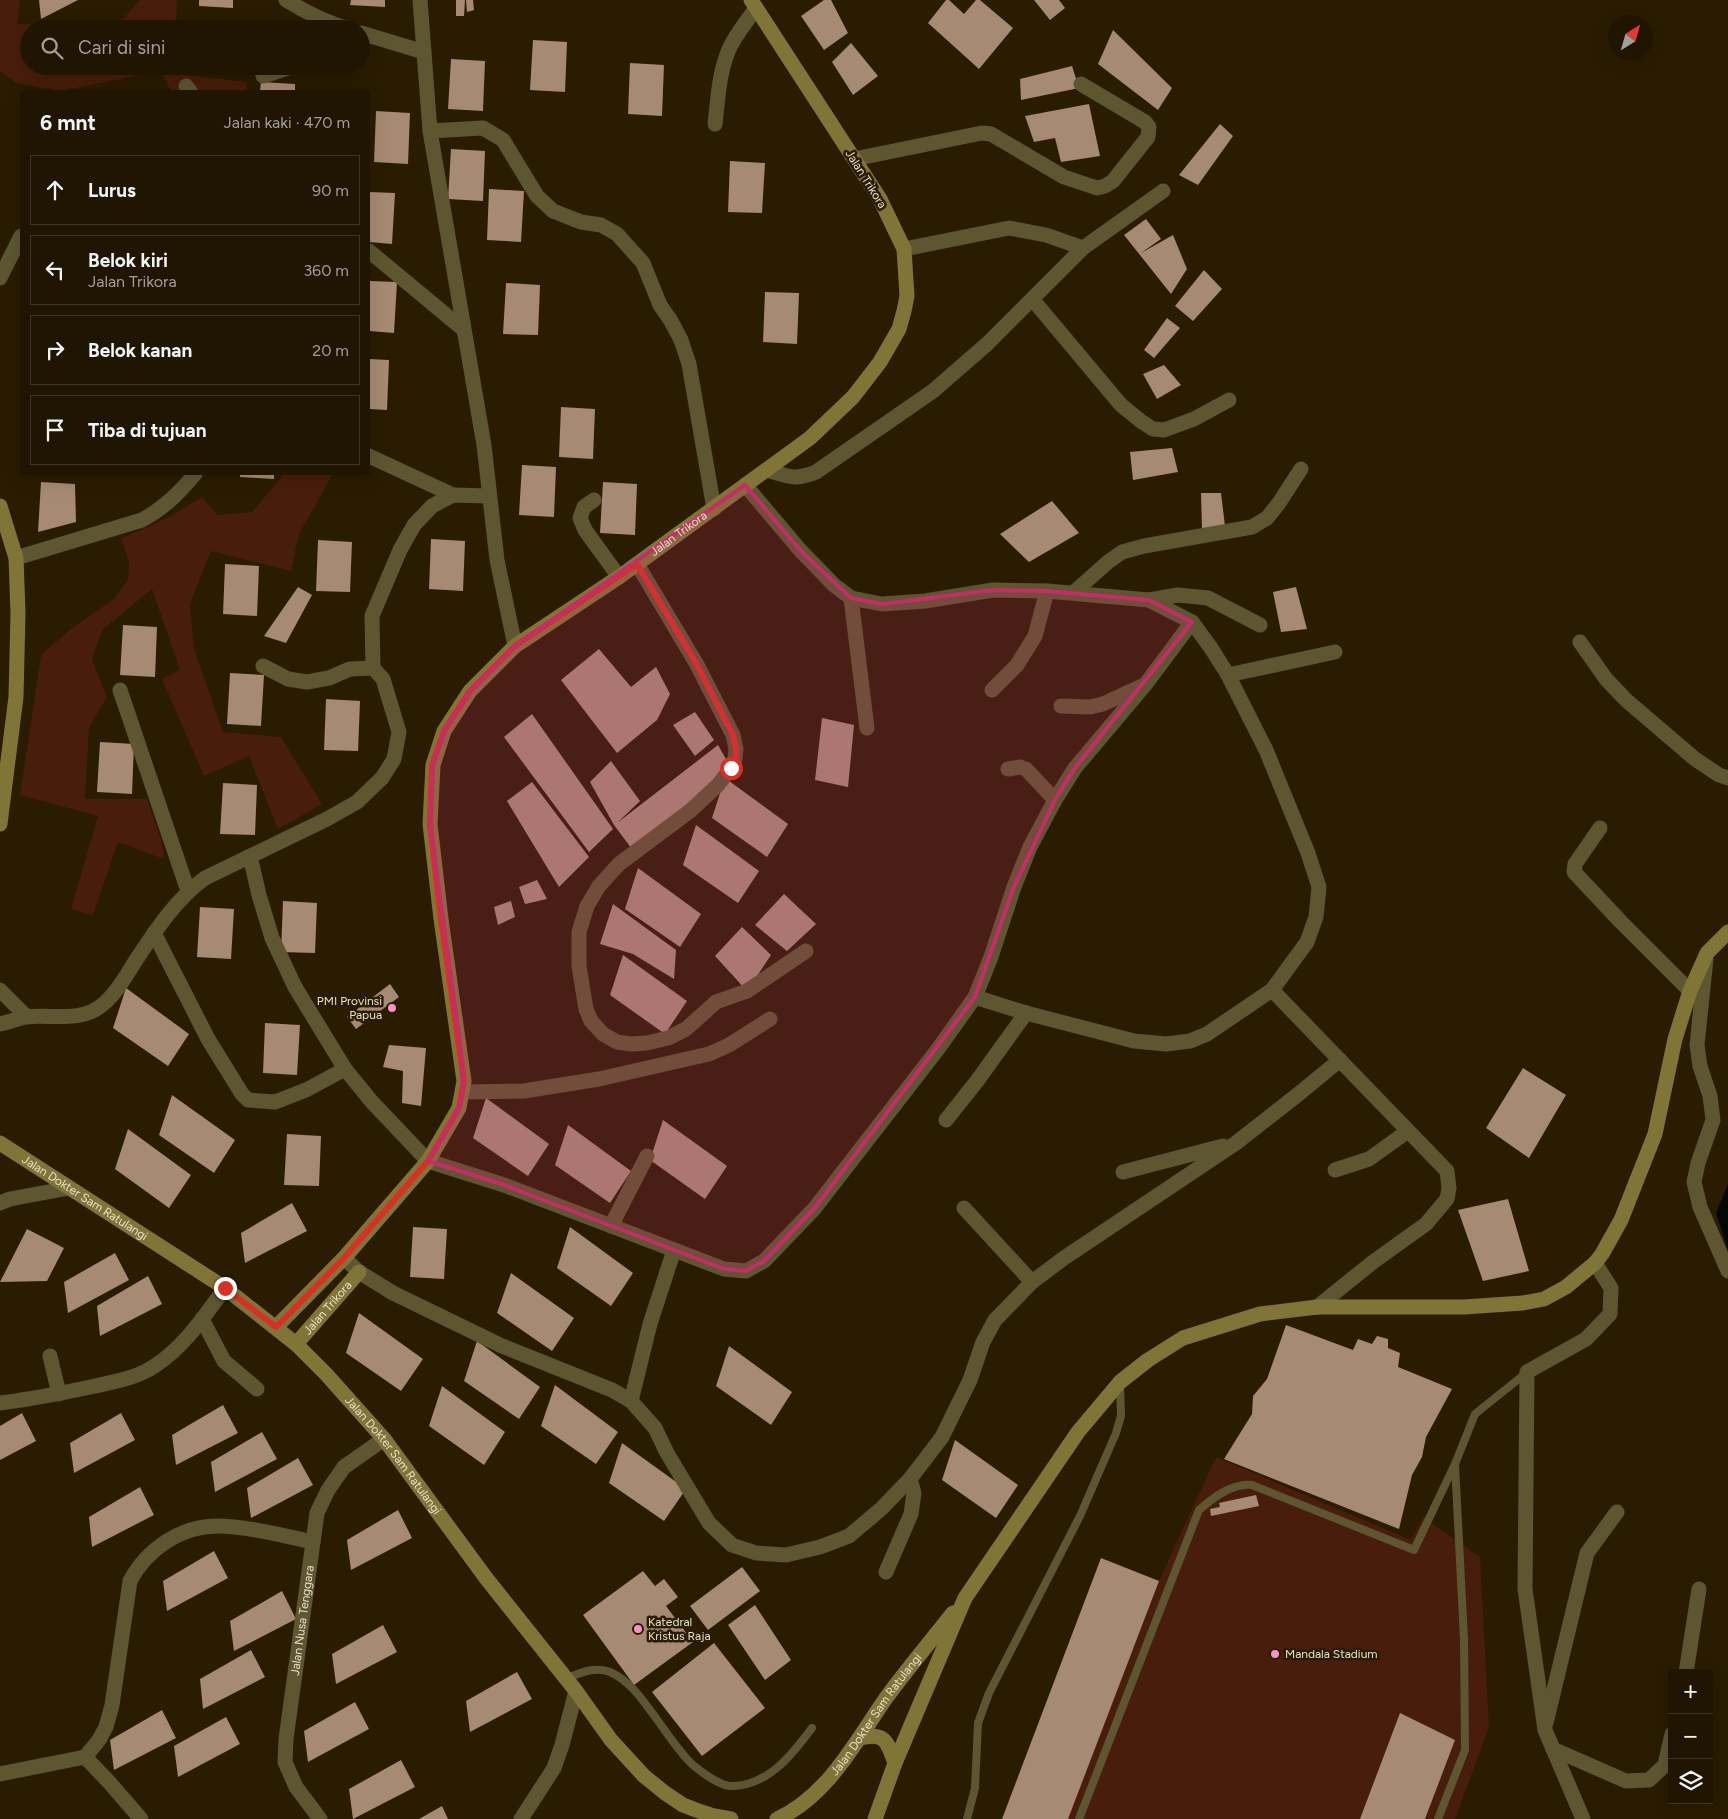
<!DOCTYPE html>
<html lang="id">
<head>
<meta charset="utf-8">
<style>
	body { margin:0; font-family:Figtree,sans-serif; background:#2d2210; color:#f1f3f6 }
	.controls { position:absolute; right:15px; bottom:15px; display:grid; overflow:hidden; border-radius:0px; box-shadow:0 5px 20px #0002 }
	.controls button { width:45px; height:45px; display:grid; place-items:center; padding:0; border:0; border-bottom:1px solid #3d3423; background:#201501; color:#f1f3f6; font:25px sans-serif }
	.compass { position:absolute; left:1608px; top:15px; width:45px; height:45px; border-radius:50%; background:#201501; box-shadow:0 5px 20px #0002; rotate:37deg }
	.stop { position:absolute; width:15px; height:15px; margin:-11px; border:4px solid #d93025; border-radius:50%; background:#fff }
	.stop.end { background:#d93025; border-color:#fff; box-shadow:0 1px 5px #0008 }
	.list { margin:0; padding:0; list-style:none }
	h2 { display:flex; justify-content:space-between; align-items:center; height:65px; margin:0; padding:0 20px; font-size:21px }
	h2 small { font-size:16px; font-weight:400; color:#a29f99 }
	.list li { display:grid; grid-template-columns:32px 1fr auto; gap:15px; align-items:center; box-sizing:border-box; height:70px; margin:0 10px 10px; padding:0 10px; border:1px solid #3d3423; border-radius:0px }
	.list b { display:block; font-size:19px; white-space:nowrap }
	.list p { margin:0; font-size:16px; white-space:nowrap; color:#a29f99 }
	.list em { font-size:16px; font-style:normal; color:#a29f99 }
	.icon { flex:none; width:28px; height:28px; fill:none; stroke:currentColor; stroke-width:2; stroke-linecap:round; stroke-linejoin:round }
	.map { position:relative; flex:none; width:1728px; height:1819px; overflow:hidden }
	.search { position:absolute; background:#201501; box-shadow:0 5px 20px #0002; left:20px; top:20px; width:350px; height:55px; display:flex; align-items:center; gap:12px; box-sizing:border-box; padding:0 18px; border-radius:28px; color:#a29f99; font-size:19px }
	.panel { position:absolute; background:#201501; box-shadow:0 5px 20px #0002; left:20px; top:90px; width:350px; height:385px; border-radius:0px }
	.map>svg:first-child { display:block }
</style>
</head>
<body>
<div class="map">
<svg width="1728" height="1819" viewBox="0 0 1728 1819">
	<rect width="100%" height="100%" fill="#2a1c01"/>
	<!-- green -->
	<path fill="#481d0b" d="M0 0H20L17 24 90 27 123 19 140 0H177L176 29H29V66H184L186 75 246 82 247 91H171L161 71 60 91 16 83 0 71Z
		M284 474H333L299 534 291 571 211 551 190 604 194 649 223 732 281 737 322 804 278 829 249 756 204 776 162 679 180 670 152 589 102 630 92 659 107 697 89 727 85 799H147L162 842 164 859 118 842 93 915 71 909 98 816 20 795 41 655 71 629 114 599 128 580 129 561 121 539 171 516 202 497 217 515 252 512Z
		M1216 1457 1411 1540 1423 1517 1480 1557 1489 1727 1455 1819H1002L1101 1558 1159 1581Z"/>
	<!-- water -->
	<path fill="#060800" d="M1728 1184V1250L1716 1213Z"/>
	<!-- building -->
	<path fill="#a68a73" d="M39 0H78L41 19Z
		M199 0H233V8L199 6Z
		M351 0H385V7L350 5Z
		M456 0H465L464 16H456Z
		M466 0H473L474 10 467 12Z
		M824 0H831L848 33 824 50 801 16Z
		M946 0H949L964 14 976 0H980L1013 28 979 69 928 23Z
		M1034 0H1059L1065 8 1050 20Z
		M200 21 234 23V29H200Z
		M1113 30 1172 88 1158 110 1098 64Z
		M533 40 567 42 565 92 530 90Z
		M851 43 878 76 853 95 832 62Z
		M451 59 485 61 483 111 448 109Z
		M630 63 664 65 662 116 628 114Z
		M198 66H232V74L198 72Z
		M1072 66 1079 88 1021 100 1020 79Z
		M261 82 295 84V91H260Z
		M1089 104 1100 156 1061 162 1055 138 1034 142 1025 116Z
		M376 111 410 113 408 164 374 162Z
		M1220 124 1233 136 1198 185 1179 175Z
		M451 149 485 151 483 201 448 199Z
		M730 161 765 163 762 213 728 212Z
		M489 189 524 191 521 242 487 240Z
		M369 192 395 193 392 244 369 242Z
		M1146 219 1161 239 1141 253 1173 235 1187 269 1171 294 1124 235Z
		M1204 270 1222 289 1193 321 1175 306Z
		M369 281 397 282 394 333 369 331Z
		M506 283 540 285 538 335 503 334Z
		M765 292 799 293 797 344 763 342Z
		M1167 318 1180 328 1154 358 1144 350Z
		M369 359 389 360 387 410 369 409Z
		M1164 365 1181 385 1157 399 1143 374Z
		M561 407 595 409 593 459 559 457Z
		M1172 448 1178 472 1133 480 1130 452Z
		M522 465 556 467 554 517 519 515Z
		M240 474H274V479L240 477Z
		M41 482 75 484 76 522 38 532Z
		M603 482 637 484 635 535 600 533Z
		M1201 493H1221L1225 526 1202 529Z
		M1052 501 1079 533 1029 562 1000 534Z
		M431 539 465 541 463 591 429 589Z
		M318 540 352 542 350 592 316 591Z
		M225 564 259 566 257 616 223 614Z
		M298 587 312 595 286 643 264 636Z
		M1296 587 1307 629 1281 632 1273 592Z
		M123 625 157 627 155 677 120 675Z
		M599 649 631 687 656 667 670 694 657 720 617 753 561 680Z
		M230 673 264 675 261 726 227 724Z
		M326 699 360 701 358 751 324 750Z
		M695 712 714 740 695 756 673 725Z
		M532 714 613 829 589 852 504 737Z
		M822 718 854 725 848 787 815 780Z
		M100 742 134 744 132 794 97 792Z
		M718 745 731 768 632 849 614 825 590 782 611 761 640 801 617 823Z
		M725 778 788 824 767 857 712 818Z
		M532 782 589 857 559 887 507 801Z
		M223 783 257 785 255 835 220 834Z
		M696 825 759 871 738 903 683 865Z
		M638 868 701 914 680 947 625 909Z
		M537 880 547 899 525 904 519 887Z
		M784 894 816 924 787 951 755 925Z
		M283 901 317 903 315 953 281 952Z
		M511 901 515 917 498 925 494 907Z
		M613 904 676 950 674 979 633 954 600 944Z
		M200 907 234 909 231 959 197 957Z
		M742 927 771 955 747 991 715 956Z
		M623 955 687 1001 665 1034 610 995Z
		M390 984 399 997 356 1029 347 1017Z
		M126 988 189 1034 168 1066 113 1028Z
		M265 1023 300 1025 297 1075 263 1073Z
		M389 1045 426 1048 421 1106 402 1103 403 1071 383 1067Z
		M1523 1068 1566 1095 1529 1158 1486 1128Z
		M172 1095 235 1140 214 1173 159 1135Z
		M486 1098 549 1144 528 1176 473 1138Z
		M663 1120 727 1166 705 1199 650 1160Z
		M568 1125 631 1171 610 1203 555 1165Z
		M128 1129 191 1175 169 1208 115 1169Z
		M287 1134 321 1136 319 1186 284 1185Z
		M1508 1199 1529 1271 1483 1281 1458 1210Z
		M292 1203 307 1231 245 1263 241 1233Z
		M413 1227 447 1229 444 1279 410 1277Z
		M570 1227 633 1273 611 1306 557 1268Z
		M27 1229 64 1248 47 1281 0 1282Z
		M115 1253 129 1280 68 1313 64 1282Z
		M511 1273 574 1318 552 1351 497 1313Z
		M148 1276 162 1304 100 1336 97 1306Z
		M359 1313 423 1359 401 1391 346 1353Z
		M1286 1325 1353 1350 1358 1339 1372 1344 1377 1336 1388 1339V1348L1400 1353 1398 1367 1452 1389 1426 1437 1422 1457 1412 1475 1399 1529 1224 1459 1252 1414 1253 1396 1267 1379Z
		M477 1341 540 1387 519 1419 464 1381Z
		M729 1346 792 1392 771 1425 716 1386Z
		M555 1385 618 1432 596 1464 541 1426Z
		M442 1386 505 1432 484 1465 429 1426Z
		M223 1405 238 1433 176 1465 172 1435Z
		M22 1413 36 1441 0 1460V1426Z
		M121 1413 135 1440 74 1473 70 1443Z
		M262 1432 277 1459 215 1492 211 1462Z
		M955 1440 1018 1485 996 1518 942 1480Z
		M622 1443 686 1489 664 1521 609 1483Z
		M298 1458 313 1485 251 1518 247 1488Z
		M140 1487 154 1515 92 1547 89 1517Z
		M1256 1495 1259 1506 1211 1516 1210 1509 1220 1507 1219 1503Z
		M398 1510 412 1538 351 1570 347 1540Z
		M214 1551 228 1578 167 1611 163 1581Z
		M1101 1558 1159 1581 1068 1819H1002Z
		M742 1567 760 1591 708 1630 690 1606Z
		M643 1571 655 1586 664 1579 678 1597 666 1606 693 1642 634 1685 583 1615Z
		M282 1591 296 1619 234 1651 230 1621Z
		M755 1605 791 1660 765 1680 728 1625Z
		M383 1625 397 1652 336 1684 332 1654Z
		M714 1643 765 1708 702 1756 652 1692Z
		M251 1650 265 1677 203 1709 200 1679Z
		M517 1672 532 1699 470 1732 466 1701Z
		M355 1702 369 1729 308 1762 304 1731Z
		M162 1710 176 1738 114 1770 110 1740Z
		M1400 1713 1455 1740 1425 1819H1360Z
		M226 1717 240 1744 178 1777 174 1746Z
		M401 1760 415 1787 353 1819 349 1789Z
		M442 1806 448 1819H419Z"/>
	<g fill="none" stroke-linecap="round" stroke-linejoin="round">
		<!-- lane -->
		<path stroke="#5d5631" stroke-width="8" d="M566 1679C579 1673 595 1666 610 1672 632 1682 644 1702 658 1721 667 1733 682 1756 694 1766 703 1773 718 1785 730 1786 767 1787 792 1755 812 1728
			M967 1819 975 1788 978 1723 989 1693 1080 1516 1116 1433 1121 1416 1120 1384
			M1079 1819 1199 1510C1214 1497 1232 1483 1252 1485L1414 1550 1455 1464
			M1438 1819 1465 1750 1464 1639 1455 1464 1475 1414 1526 1373"/>
		<!-- street -->
		<g stroke="#5d5631" stroke-width="15">
			<path d="M286 0C305 12 326 22 348 29"/>
			<path d="M420 0 430 131 484 445 497 560 515 646"/>
			<path d="M361 33 424 52"/>
			<path d="M263 76 294 66"/>
			<path d="M186 86 190 91"/>
			<path d="M715 124C718 98 719 71 730 47 737 33 747 21 756 8"/>
			<path d="M430 131 483 128 503 140 537 196 553 211 581 222 601 225 617 234 643 263 660 305 671 321 681 340 689 364 714 509"/>
			<path d="M854 159 982 133 991 134 1064 177 1097 188 1105 186 1113 181 1148 137 1149 127 1145 122 1081 84"/>
			<path d="M904 249 1009 228 1046 235 1083 248"/>
			<path d="M369 251 463 329"/>
			<path d="M0 278 21 236"/>
			<path d="M1033 300 1121 405 1142 422 1153 429 1164 430 1194 419 1229 400"/>
			<path d="M369 456 453 495"/>
			<path d="M767 470C788 476 794 481 816 472L933 391 987 344 1083 248 1163 191"/>
			<path d="M745 485 800 550 834 585 851 598 882 604 925 601 993 590 1047 591 1149 600 1192 622 1211 648 1228 675 1266 750 1308 853 1319 887 1316 917 1307 942 1272 990 1207 1034 1190 1041 1166 1044 1134 1041 1026 1013 975 997"/>
			<path d="M594 500 584 507 580 518 585 530 619 577"/>
			<path d="M16 558 142 520C164 508 179 493 195 474"/>
			<path d="M637 564 696 663 733 735 736 749 735 759 731 768 718 785 690 811 619 864 599 886 587 906 579 932V966L586 1009 591 1021 603 1034 617 1042 631 1044 647 1043 668 1038 686 1029 716 1002 747 991 806 951"/>
			<path d="M1073 593 1108 562 1122 552 1144 546 1252 527 1267 518 1279 503 1301 469"/>
			<path d="M851 598 867 728"/>
			<path d="M1149 600 1178 595 1208 598 1260 625"/>
			<path d="M1580 642 1606 679 1626 700 1695 759 1719 775 1728 778"/>
			<path d="M263 666 288 679 307 682 329 678 350 669 373 668"/>
			<path d="M1228 675 1335 652"/>
			<path d="M120 690 188 891"/>
			<path d="M992 690 1017 665 1035 636 1047 591"/>
			<path d="M1061 706 1090 707 1103 704 1142 686"/>
			<path d="M1008 769 1020 767 1026 769 1055 800"/>
			<path d="M1600 828 1575 864 1574 872 1621 922 1690 991"/>
			<path d="M250 856 259 895 272 938 295 987 345 1069 372 1102 428 1161 504 1185 724 1269 746 1271 764 1261 814 1209 938 1049 975 997 991 957 1014 887 1030 847 1055 800 1075 768 1145 685 1192 622"/>
			<path d="M154 933 208 1039 242 1094 248 1100 275 1102 306 1090 345 1069"/>
			<path d="M1706 959 1697 1045 1700 1066 1710 1096 1713 1120 1698 1163 1694 1182 1700 1207 1728 1271"/>
			<path d="M0 990 27 1017"/>
			<path d="M1272 990 1447 1171 1449 1188 1447 1199 1426 1224 1373 1262 1317 1307"/>
			<path d="M0 1024C9 1022 17 1019 26 1017 49 1014 77 1022 98 1008 114 998 126 976 136 960 156 930 175 900 205 878L327 819 357 802 382 778 394 759 399 732 383 679 373 668 372 616 400 550 414 525 432 506 453 495 489 496"/>
			<path d="M463 1092 524 1091 599 1079 709 1054 729 1045 770 1019"/>
			<path d="M946 1120 977 1081 1026 1013"/>
			<path d="M1335 1170 1369 1159 1408 1131"/>
			<path d="M1123 1172 1223 1146"/>
			<path d="M0 1203 10 1199 69 1188"/>
			<path d="M964 1208 1032 1282"/>
			<path d="M611 1226 647 1156"/>
			<path d="M344 1258 359 1272 393 1293 502 1346 612 1390 631 1401 655 1428 667 1453 709 1523 732 1545 756 1553 786 1555 820 1547 849 1536 881 1509 910 1479 942 1437 970 1380 983 1342 995 1320 1032 1282 1064 1258 1236 1143 1296 1096 1340 1060"/>
			<path d="M202 1319 224 1361 257 1389"/>
			<path d="M50 1356 59 1394"/>
			<path d="M631 1401 650 1324 674 1250"/>
			<path d="M0 1403C32 1399 63 1393 95 1386 116 1381 138 1378 156 1365 185 1346 205 1315 225 1288"/>
			<path d="M886 1572 911 1514 914 1493 910 1479"/>
			<path d="M1686 1673 1699 1589"/>
			<path d="M1546 1723 1587 1553 1617 1512"/>
			<path d="M1553 1749 1626 1781 1649 1780 1665 1765 1672 1734"/>
			<path d="M85 1757 109 1782 141 1819"/>
			<path d="M0 1774 85 1757 99 1740 106 1727 112 1705 130 1581C147 1549 181 1526 217 1526 247 1526 284 1536 313 1542"/>
			<path id="s1" d="M320 1819 296 1787 285 1762 286 1739 317 1513 328 1490 344 1467 384 1439"/>
			<path d="M521 1819 554 1768 562 1745 576 1691"/>
			<path d="M1583 1819 1545 1730 1525 1589 1527 1372 1586 1339 1610 1314 1611 1288 1595 1263"/>
		</g>
		<!-- secondary -->
		<g stroke="#807537" stroke-width="15">
			<path d="M0 506 16 558 18 613 16 697 0 824"/>
			<path id="s2" d="M0 1143 225 1288 296 1344 326 1374 384 1439 486 1578 576 1691 611 1740 644 1776 665 1793 683 1805 696 1810 714 1816 731 1819"/>
			<path id="s3" d="M276 1327 344 1258 428 1161 459 1108 464 1081 441 919 430 824 433 765 444 731 470 691 515 646 619 577 810 438 853 397 880 362 899 329 904 311 907 296 904 249 880 199 751 0"/>
			<path id="s4" d="M296 1344 359 1272"/>
			<path d="M860 1738C885 1732 887 1741 895 1763"/>
			<path id="s5" d="M777 1819C827 1797 856 1741 886 1698 907 1669 931 1641 953 1613"/>
			<path d="M875 1819 895 1763 965 1598 1078 1432 1120 1382 1148 1360 1183 1338 1260 1314 1317 1307H1464L1523 1303 1544 1299 1566 1287 1595 1263 1602 1254 1621 1220 1655 1134 1675 1039 1690 991 1707 953 1728 932"/>
		</g>
	</g>
	<g fill="none" stroke-linecap="round" stroke-linejoin="round">
		<!-- route -->
		<path stroke="#d93025" stroke-width="6" d="M225 1288 276 1327 344 1258 428 1161 459 1108 464 1081 441 919 430 824 432 765 444 731 470 691 515 646 637 564 696 663 733 735 736 749V758L731 768"/>
	</g>
	<!-- marked area -->
	<path fill="#c62c67" fill-opacity="0.2" stroke="#c62c67" stroke-width="4" stroke-linejoin="round" d="M745 485 800 550 851 598 882 604 993 590 1047 591 1149 600 1192 622 1075 768 1055 800 1014 887 975 997 814 1209 764 1261 746 1271 724 1269 504 1185 428 1161 459 1108 463 1092 461 1050 430 824 433 765 444 731 470 691 515 646Z"/>
	<!-- markers -->
	<g fill="#f890cc" stroke="#2a1c01" stroke-width="2">
		<circle cx="392" cy="1008" r="5"/>
		<circle cx="638" cy="1629" r="5"/>
		<circle cx="1275" cy="1654" r="5"/>
	</g>
	<g text-anchor="middle" stroke-width="5" stroke-linejoin="round" paint-order="stroke">
		<!-- street labels -->
		<g font-size="12" fill="#e9dfcf" stroke="#2a1c01">
			<text transform="translate(866 179) rotate(58)" y="4">Jalan Trikora</text>
			<text dy="4" stroke="none"><textPath href="#s3" startOffset="978">Jalan Trikora</textPath></text>
			<text dy="4" stroke="none"><textPath href="#s2" startOffset="101">Jalan Dokter Sam Ratulangi</textPath></text>
			<text dy="4" stroke="none"><textPath href="#s4" startOffset="48">Jalan Trikora</textPath></text>
			<text dy="4" stroke="none"><textPath href="#s2" startOffset="506">Jalan Dokter Sam Ratulangi</textPath></text>
			<text dy="4" stroke="none"><textPath href="#s1" startOffset="210">Jalan Nusa Tenggara</textPath></text>
			<text dy="4" stroke="none"><textPath href="#s5" startOffset="146">Jalan Dokter Sam Ratulangi</textPath></text>
		</g>
		<!-- poi labels -->
		<g font-size="12" fill="#e9dfcf" stroke="#2a1c01" text-anchor="start">
			<text x="382" y="1005" text-anchor="end">PMI Provinsi<tspan x="382" dy="14">Papua</tspan></text>
			<text x="648" y="1626">Katedral<tspan x="648" dy="14">Kristus Raja</tspan></text>
			<text x="1285" y="1658">Mandala Stadium</text>
		</g>
	</g>
</svg>
<div class="controls">
<button>+</button>
<button>−</button>
<button><svg class="icon" aria-label="layers" viewBox="0 0 24 24"><path d="M12 4l9 5-9 5-9-5zM3 14l9 5 9-5"/></svg></button>
</div>
<svg class="compass" viewBox="-18 -18 36 36"><path d="M0-13l5 13h-10z" fill="#e53935"/><path d="M0 13l5-13h-10z" fill="#a29f99"/></svg>
<div class="stop" style="left:731px;top:768px"></div>
<div class="stop end" style="left:225px;top:1288px"></div>
<div class="search"><svg class="icon" aria-label="search" viewBox="0 0 24 24"><circle cx="10" cy="10" r="6"/><path d="M15 15l6 6"/></svg>Cari di sini</div>
<section class="panel">
<h2>6 mnt<small>Jalan kaki · 470 m</small></h2>
<ul class="list">
<li><svg class="icon" aria-label="ahead" viewBox="0 0 24 24"><path d="M12 20V5M6 11l6-6 6 6"/></svg><div><b>Lurus</b></div><em>90 m</em></li>
<li><svg class="icon" aria-label="left" viewBox="0 0 24 24"><path d="M17 20v-9H6M10 6l-5 5 5 5"/></svg><div><b>Belok kiri</b><p>Jalan Trikora</p></div><em>360 m</em></li>
<li><svg class="icon" aria-label="right" viewBox="0 0 24 24"><path d="M7 20v-9h11M14 6l5 5-5 5"/></svg><div><b>Belok kanan</b></div><em>20 m</em></li>
<li><svg class="icon" aria-label="arrive" viewBox="0 0 24 24"><path d="M6 21V4h12l-3 4 3 4H6"/></svg><div><b>Tiba di tujuan</b></div></li>
</ul>
</section>
</div>
</body>
</html>
